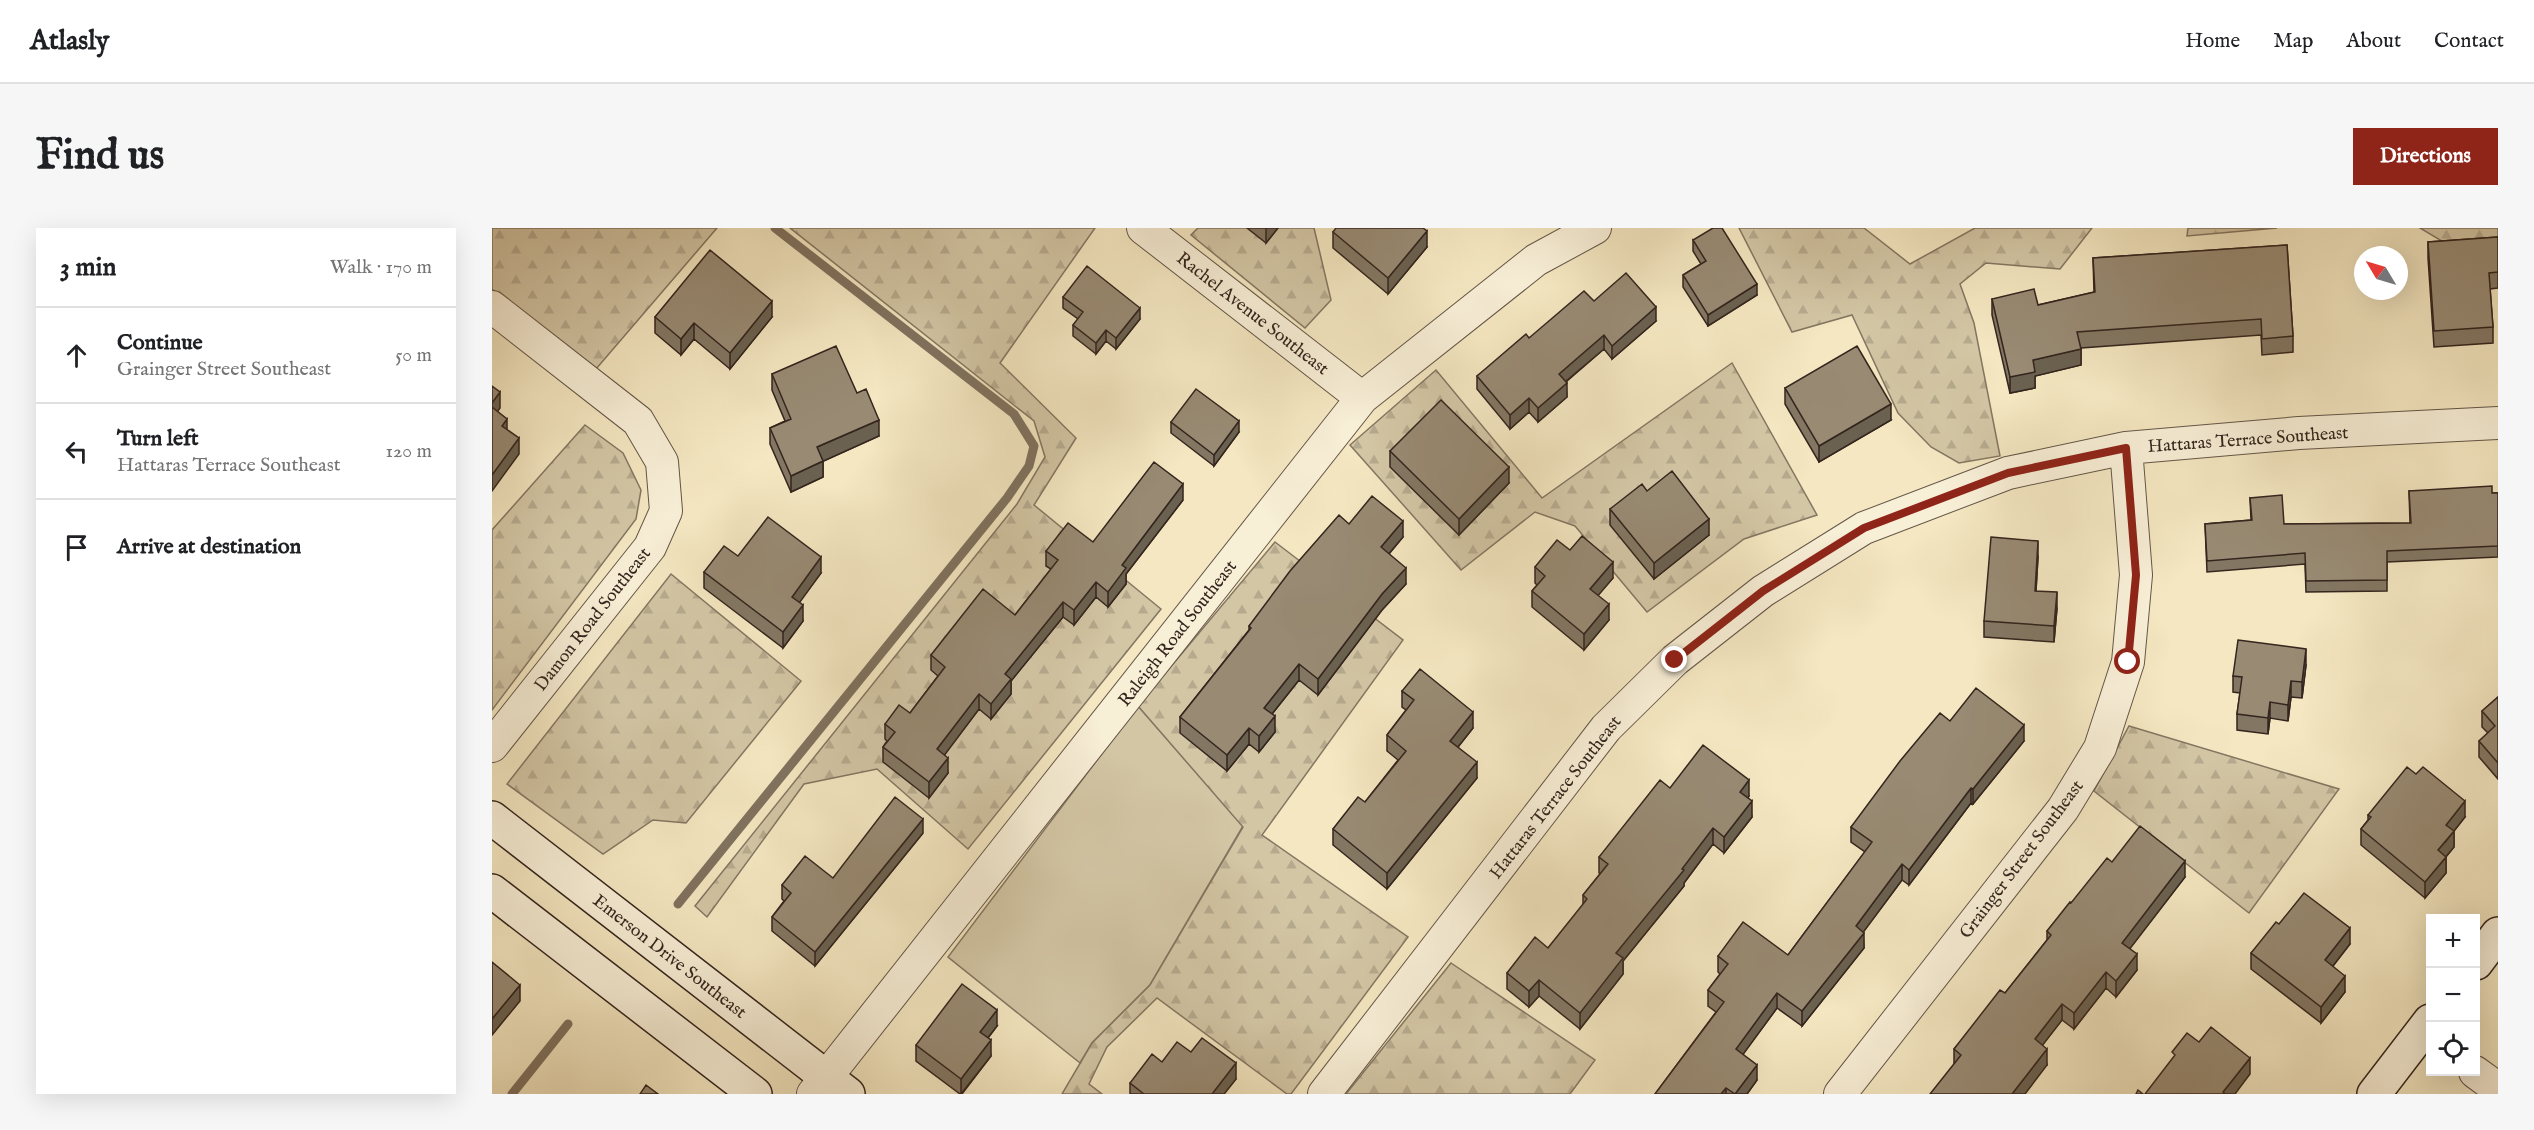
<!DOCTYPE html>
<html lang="en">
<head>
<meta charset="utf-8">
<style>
	body { margin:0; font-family:"IM FELL English",serif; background:#f6f6f6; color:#202124 }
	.controls { position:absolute; right:18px; bottom:18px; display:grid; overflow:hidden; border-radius:0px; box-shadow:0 6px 24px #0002 }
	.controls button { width:54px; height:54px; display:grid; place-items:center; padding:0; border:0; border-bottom:2px solid #e0e0e0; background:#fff; color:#202124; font:30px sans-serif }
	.compass { position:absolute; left:1862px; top:18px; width:54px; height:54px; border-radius:50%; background:#fff; box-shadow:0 6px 24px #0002; rotate:308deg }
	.stop { position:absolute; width:18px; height:18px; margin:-14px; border:4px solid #8f2418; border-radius:50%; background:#fff }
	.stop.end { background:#8f2418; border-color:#fff; box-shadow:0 2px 6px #0008 }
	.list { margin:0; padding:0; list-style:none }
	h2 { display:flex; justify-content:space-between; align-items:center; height:78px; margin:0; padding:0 24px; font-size:26px }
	h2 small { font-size:20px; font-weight:400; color:#757577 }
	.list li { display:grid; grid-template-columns:39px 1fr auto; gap:18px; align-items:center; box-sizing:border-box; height:96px; padding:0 24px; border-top:2px solid #e0e0e0 }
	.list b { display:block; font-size:22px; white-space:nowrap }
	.list p { margin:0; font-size:20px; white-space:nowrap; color:#757577 }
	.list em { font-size:20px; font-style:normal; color:#757577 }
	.icon { flex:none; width:33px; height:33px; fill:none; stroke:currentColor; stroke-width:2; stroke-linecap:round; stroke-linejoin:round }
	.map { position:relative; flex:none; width:2006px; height:866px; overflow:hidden; border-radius:0px }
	header { display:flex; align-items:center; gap:36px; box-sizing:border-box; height:84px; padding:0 30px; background:#fff; border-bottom:2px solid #e0e0e0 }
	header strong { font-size:28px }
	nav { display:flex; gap:33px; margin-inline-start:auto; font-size:21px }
	.intro { display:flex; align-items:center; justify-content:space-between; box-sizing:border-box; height:144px; padding:0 36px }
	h1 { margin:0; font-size:42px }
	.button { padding:15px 27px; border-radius:0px; background:#8f2418; color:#fff; font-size:21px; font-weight:700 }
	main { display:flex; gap:36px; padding:0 36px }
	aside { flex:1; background:#fff; border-radius:0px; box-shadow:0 6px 24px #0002 }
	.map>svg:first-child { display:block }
</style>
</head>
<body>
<header>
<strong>Atlasly</strong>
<nav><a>Home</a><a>Map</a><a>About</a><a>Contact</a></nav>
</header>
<div class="intro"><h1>Find us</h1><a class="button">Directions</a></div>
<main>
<aside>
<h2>3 min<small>Walk · 170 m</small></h2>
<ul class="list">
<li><svg class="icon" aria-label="ahead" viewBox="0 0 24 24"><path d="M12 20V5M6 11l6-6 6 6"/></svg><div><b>Continue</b><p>Grainger Street Southeast</p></div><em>50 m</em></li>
<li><svg class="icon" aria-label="left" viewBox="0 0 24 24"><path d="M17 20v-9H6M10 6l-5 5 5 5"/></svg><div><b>Turn left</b><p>Hattaras Terrace Southeast</p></div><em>120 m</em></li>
<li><svg class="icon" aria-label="arrive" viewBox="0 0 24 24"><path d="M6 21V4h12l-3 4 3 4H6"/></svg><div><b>Arrive at destination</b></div></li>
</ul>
</aside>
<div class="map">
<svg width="2006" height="866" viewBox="0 0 2006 866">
	<defs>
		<pattern id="forest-firs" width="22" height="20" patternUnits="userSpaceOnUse" patternTransform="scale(1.5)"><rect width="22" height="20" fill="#d3c6a5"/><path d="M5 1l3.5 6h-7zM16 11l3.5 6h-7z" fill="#b6aa8e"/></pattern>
	</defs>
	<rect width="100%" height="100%" fill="#f4e7c1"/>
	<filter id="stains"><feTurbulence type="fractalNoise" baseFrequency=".00333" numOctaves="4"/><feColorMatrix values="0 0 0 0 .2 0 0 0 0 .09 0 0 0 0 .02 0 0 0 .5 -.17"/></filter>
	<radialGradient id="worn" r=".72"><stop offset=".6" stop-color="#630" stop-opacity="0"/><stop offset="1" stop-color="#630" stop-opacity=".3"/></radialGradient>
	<!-- grass -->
	<path fill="#d3c6a5" stroke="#847662" stroke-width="1.5" d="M646 478 751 598 658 757 600 815 588 835 456 729Z"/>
	<!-- forest -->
	<path fill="url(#forest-firs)" stroke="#847662" stroke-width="1.5" d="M0 0H225L104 141 0 61Z
		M298 0H603L508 135 584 210 542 277 669 381 476 621 385 541 312 556 215 689 203 678 525 276 553 229 542 193Z
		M706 0H822L839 72 813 100 699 7Z
		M1247 0H1372L1418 36 1483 0H1600L1568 41 1494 35 1468 56 1482 95 1508 228 1467 235 1439 219 1406 185 1360 87 1300 104Z
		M1696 0H1785L1695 8Z
		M1928 0H2006V23L1990 37Z
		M1240 135 1325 287 1252 311 1155 384 1083 298 1043 284 969 342 858 217 944 142 1050 270Z
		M93 197 131 225 149 262 144 291 0 482V302Z
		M783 314 911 412 770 607 916 709 799 866H795L665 770 615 819 597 856 610 866H570L600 815 658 757 751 599 646 478Z
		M179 346 309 453 194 595 161 592 111 626 15 556Z
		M1637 498 1847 561 1757 685 1602 563Z
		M959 735 1103 832 1078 866H854Z"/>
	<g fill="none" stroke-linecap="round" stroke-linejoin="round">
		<!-- stream -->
		<path stroke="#80725f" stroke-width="9" d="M186 676 515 270 537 238 542 218 522 186 283 0
			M20 866 76 796"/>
		<!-- street casing -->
		<g stroke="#645647" stroke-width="34">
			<path id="street" d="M651 0 870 170
				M0 79 146 193 170 234 174 283 158 319 0 518
				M1983 844 2006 861
				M321 866 870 170 1044 32 1103 0
				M832 866 1114 500 1183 432 1271 363 1372 300 1516 245 1634 220 1807 205 2006 195
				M1348 866 1571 581 1608 520 1636 434 1644 347 1634 220"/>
		</g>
		<!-- secondary casing -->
		<g stroke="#34251e" stroke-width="36">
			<path id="secondary" d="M0 590 356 866
				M0 663 263 866
				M1984 735 2006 706
				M1882 866 1938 793"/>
		</g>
		<!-- street -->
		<use href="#street" stroke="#f8efd7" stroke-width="32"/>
		<!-- secondary -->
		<use href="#secondary" stroke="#f8efd7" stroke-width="33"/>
	</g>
	<!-- wall -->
	<path fill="#837763" stroke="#34251e" stroke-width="1.5" d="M755 0H786L774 15Z
		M841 4 935 19 896 66 841 20Z
		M2006 9V60L1998 61 2001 99V115L1942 119 1936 30V14Z
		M1201 12 1265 67 1216 98 1191 59V47L1209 36 1201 23Z
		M1795 17 1801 108V124L1770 127 1769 107 1589 120V137L1543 148V160L1518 165 1500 87V71L1546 77 1602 64 1601 30Z
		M571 69 648 91 624 121 614 113 604 126 581 108V97L586 91 571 80Z
		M1102 73 1164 93 1120 131 1112 121 1074 154 1075 169 1046 194 1037 184 1018 201 985 161V148L1037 110Z
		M163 89H280L238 141 202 111 189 127 163 105Z
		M280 146 365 165 387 208 331 233V249L299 264 278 216V200L293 193 280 162Z
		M1293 160 1399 192 1327 234 1293 176Z
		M679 194 747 204 722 238 679 205Z
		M898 223 1017 255 967 307 898 239Z
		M1155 263 1217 307 1162 351 1118 297V281Z
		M1917 263 2006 265V329L1895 334V363L1814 364 1813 336 1715 344 1713 296 1759 292 1758 270 1792 296 1918 295Z
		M691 272 634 346V356L616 379 604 369 582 397 571 389 519 453V466L499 491 487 481 452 527 456 545 437 570 391 534V519L395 513 393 511V496L418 485 446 448 439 442V427L523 387 559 341 554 338V323L601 314Z
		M857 296 911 309 897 326 914 356 890 382 826 467 807 452 780 486 783 504 767 524 757 516 735 543 688 505V489L757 402V398Z
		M1078 322 1121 350 1106 367 1117 392 1092 422 1040 379V363L1045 357 1043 355V339Z
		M1546 329 1544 363 1565 380 1562 414 1492 409V393Z
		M212 344 329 345 307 374 311 393 291 420 212 360Z
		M1814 437 1810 470 1799 469 1796 493 1778 490 1776 506 1745 502V486L1748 465 1741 464V448Z
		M910 463 981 500 966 519 985 550 895 661 841 617V601L873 574 906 532 895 523V507L914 482 910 479Z
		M2006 469V551L1987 529V513L1996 505 1990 499V483Z
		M1458 493 1532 513 1481 576 1479 575 1417 657 1410 652 1371 704 1372 720 1310 798 1285 780 1251 826 1265 852 1255 866H1163L1224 784 1216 778V762L1228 746 1226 744V728L1296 727 1373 624 1359 614V599Z
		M1178 560 1257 568 1256 570 1260 589 1232 625 1221 616 1192 655V658L1131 733V746L1088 801 1047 768 1037 779 1015 761V745L1056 720 1091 677V667L1108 646 1107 645V629Z
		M1876 587 1973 589 1962 603V619L1954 629V645L1933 670 1869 617V601L1876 592Z
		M431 605 323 738 280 703V689L292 673 290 671V657L341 650Z
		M1620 634 1693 649 1637 721 1645 742 1624 769 1614 760 1582 801 1570 792 1550 817 1555 837 1462 836V821L1513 765 1555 712V703L1579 675Z
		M1787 696 1858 716 1841 738 1853 764 1829 795 1759 741V725Z
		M505 798 496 810 499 828 470 866H468L424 833V817Z
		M699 824 744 851 732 866H638V855L670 834Z"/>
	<!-- shaded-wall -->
	<path fill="#6a6150" stroke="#34251e" stroke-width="1.5" d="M774 0H786L774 15Z
		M935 3V19L896 66V50Z
		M1265 56V67L1216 98V87Z
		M280 73V89L238 141V125Z
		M1164 79V93L1120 131V118Z
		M648 80V91L624 121V110Z
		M202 95V111L189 127V111Z
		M614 102V113L604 126V115Z
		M1112 107V121L1067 159V146Z
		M1589 121V137L1543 148V160L1518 165V149L1541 132Z
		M1075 155V169L1046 194V180Z
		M8 164V180L0 191V175Z
		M1037 170V184L1018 201V187Z
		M1399 176V192L1327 234V218Z
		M15 191V207L10 198Z
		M387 192V208L325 236V219Z
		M747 193V204L722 238V227Z
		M27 210V226L0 263V247Z
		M331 233V249L299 264V248Z
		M1017 239V255L967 307V291Z
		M691 256V272L634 346V356L616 379V364L630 337Z
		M1217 291V307L1162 351V335Z
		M911 293V309L889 335V319Z
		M1546 313V329L1543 379V363Z
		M329 329V345L300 385V369Z
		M1121 334V350L1098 377V361Z
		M914 340V356L890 382 826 467V451L890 366Z
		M604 354V369L582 397V382Z
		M1565 364V380L1562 414V398Z
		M571 374V389L519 453V466L499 491V476L513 446Z
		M1117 376V392L1092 422V406Z
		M311 377V393L291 420V404Z
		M1814 421V437L1810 470V454Z
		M807 436V452L772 496V480Z
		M1799 453V469L1796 493V477Z
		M487 466V481L445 537V521Z
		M1778 474V490L1776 506V490Z
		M981 484V500L958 529V513Z
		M783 488V504L767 524V508Z
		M1532 497V513L1481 576V561Z
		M757 500V516L735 543V527Z
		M456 530V545L437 570V554Z
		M985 534V550L895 661V645Z
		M1257 552V568L1248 580V564Z
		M1479 560V575L1417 657V642Z
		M1260 573V589L1232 625V609Z
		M1973 573V589L1954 613V597Z
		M431 591V605L323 738V724Z
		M1221 600V616L1192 655V658L1131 733V746L1088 801V785L1124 725Z
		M1962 603V619L1946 638V622Z
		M1954 629V645L1933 670V654Z
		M1693 633V649L1630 731V715Z
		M1410 636V652L1364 714V698Z
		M1858 700V716L1833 748V732Z
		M1372 705V720L1310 798V783Z
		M1645 726V742L1624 769V753Z
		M1614 744V760L1582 801V785Z
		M1853 748V764L1829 795V779Z
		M1047 752V768L1037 779V763Z
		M28 757V773L0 807V791Z
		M1285 765V780L1244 836V821Z
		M1570 776V792L1543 827V811Z
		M505 782V798L488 820V804Z
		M499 812V828L469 866V851Z
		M1555 821V837L1533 866H1520Z
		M1758 830V846L1743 866H1731V864Z
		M744 835V851L732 866H720Z
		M1265 837V852L1255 866H1243Z
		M1234 860V866H1229Z"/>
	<!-- building -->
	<path fill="#988a73" stroke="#34251e" stroke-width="1.5" d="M844 0H931L935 3 896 50 841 4Z
		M1221 0H1230L1265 56 1216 87 1191 47 1214 33 1201 12Z
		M2006 9V44L1997 45 2001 99 1942 103 1936 14Z
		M1795 17 1801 108 1770 111 1769 91 1585 104 1589 121 1541 132 1543 144 1518 149 1500 71 1542 61 1546 77 1603 64 1601 30Z
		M218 22 280 73 238 125 202 95 189 111 163 89Z
		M595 38 648 80 624 110 614 102 604 115 581 97 591 84 571 69Z
		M1134 45 1164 79 1120 118 1112 107 1067 146 1075 155 1046 180 1037 170 1018 187 985 148 1034 106 1037 110 1092 63 1102 73Z
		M344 118 365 165 374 161 387 192 325 219 331 233 299 248 278 200 299 191 280 146Z
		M1365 118 1399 176 1327 218 1293 160Z
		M0 158 8 164 0 175Z
		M704 161 747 193 722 227 679 194Z
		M949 172 1017 239 967 291 898 223Z
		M0 179 15 191 10 198 27 210 0 247Z
		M662 234 691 256 630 337 634 340 616 364 604 354 582 382 571 374 513 446 519 451 499 476 487 466 445 521 456 530 437 554 391 519 403 504 393 496 407 477 418 485 453 439 439 427 491 361 523 387 566 332 554 323 576 295 601 314Z
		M1180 243 1217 291 1162 335 1118 281 1150 256 1155 263Z
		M2000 258V265H2006V318L1895 323V352L1814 353 1813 325 1715 333 1713 296 1760 292 1758 270 1790 267 1792 296 1919 295 1917 263Z
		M880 268 911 293 889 319 914 340 890 366 826 451 807 436 772 480 783 488 767 508 757 500 735 527 688 489 759 400 757 398 798 343 847 287 857 296Z
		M276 289 329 329 300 369 311 377 291 404 212 344 232 318 246 328Z
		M1090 308 1121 334 1098 361 1117 376 1092 406 1040 363 1053 348 1043 339 1065 312 1078 322Z
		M1499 309 1546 313 1543 363 1565 364 1562 398 1492 393Z
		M1746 412 1814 421 1810 454 1799 453 1796 477 1778 474 1776 490 1745 486 1750 449 1741 448Z
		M928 441 981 484 958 513 985 534 895 645 841 601 866 569 873 574 914 523 895 507 922 472 910 463Z
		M1484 460 1532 497 1481 561 1479 560 1417 642 1410 636 1364 698 1372 705 1310 783 1285 765 1244 821 1265 837 1243 866 1234 860 1229 866H1163L1232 774 1216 762 1236 736 1226 728 1251 694 1296 727 1380 614 1359 599 1408 533 1448 485 1458 493Z
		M2006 469V535L1987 513 2003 498 1990 483Z
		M1211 517 1257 552 1248 564 1260 573 1232 609 1221 600 1190 641 1192 642 1124 725 1131 730 1088 785 1047 752 1037 763 1015 745 1043 709 1056 720 1095 671 1091 667 1116 636 1107 629 1168 552 1178 560Z
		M1915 539 1924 546 1931 539 1973 573 1954 597 1962 603 1946 622 1954 629 1933 654 1869 601 1879 589 1876 587Z
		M403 569 431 591 323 724 280 689 299 665 290 657 313 628 341 650Z
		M1648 598 1693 633 1630 715 1645 726 1624 753 1614 744 1582 785 1570 776 1543 811 1555 821 1520 866H1438L1469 827 1462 821 1508 762 1513 765 1559 707 1555 703 1578 674 1579 675 1615 630 1620 634Z
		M1812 665 1858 700 1833 732 1853 748 1829 779 1759 725 1784 694 1787 696Z
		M0 734 28 757 0 791Z
		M470 756 505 782 488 804 499 812 469 851 424 817Z
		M1719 799 1758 830 1731 864 1733 866H1653L1683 827 1680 824 1695 805 1707 814Z
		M710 810 744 835 720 866H652L638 855 660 826 670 834 685 814 699 824Z
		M154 857 166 866H148Z
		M1646 862 1651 866H1644Z"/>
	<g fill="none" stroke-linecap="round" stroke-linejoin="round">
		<!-- route -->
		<path stroke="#8f2418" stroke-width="8" d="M1183 432 1271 363 1372 300 1516 245 1634 220 1644 347 1636 434"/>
	</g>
	<g text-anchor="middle" stroke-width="6" stroke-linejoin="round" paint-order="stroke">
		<!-- street labels -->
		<g font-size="18" fill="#34251e" stroke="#f8efd7">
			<text transform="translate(761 85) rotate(38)" y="6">Rachel Avenue Southeast</text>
			<text transform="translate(1756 211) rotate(-4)" y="6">Hattaras Terrace Southeast</text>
			<text transform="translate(100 391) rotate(-52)" y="6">Damon Road Southeast</text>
			<text transform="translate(685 405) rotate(-52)" y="6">Raleigh Road Southeast</text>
			<text transform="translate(1063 569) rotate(-52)" y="6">Hattaras Terrace Southeast</text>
			<text transform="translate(1529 631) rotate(-53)" y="6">Grainger Street Southeast</text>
			<text transform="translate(178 728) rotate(38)" y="6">Emerson Drive Southeast</text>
		</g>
	</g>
	<rect width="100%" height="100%" filter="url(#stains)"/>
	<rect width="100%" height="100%" fill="url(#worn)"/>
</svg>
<div class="controls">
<button>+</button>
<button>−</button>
<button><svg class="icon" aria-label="locate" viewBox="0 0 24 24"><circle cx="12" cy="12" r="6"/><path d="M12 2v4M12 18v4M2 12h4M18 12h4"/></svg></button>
</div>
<svg class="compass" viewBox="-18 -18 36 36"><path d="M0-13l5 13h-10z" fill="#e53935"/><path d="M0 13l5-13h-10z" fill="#757577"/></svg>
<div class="stop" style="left:1636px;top:434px"></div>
<div class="stop end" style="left:1183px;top:432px"></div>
</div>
</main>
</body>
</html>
